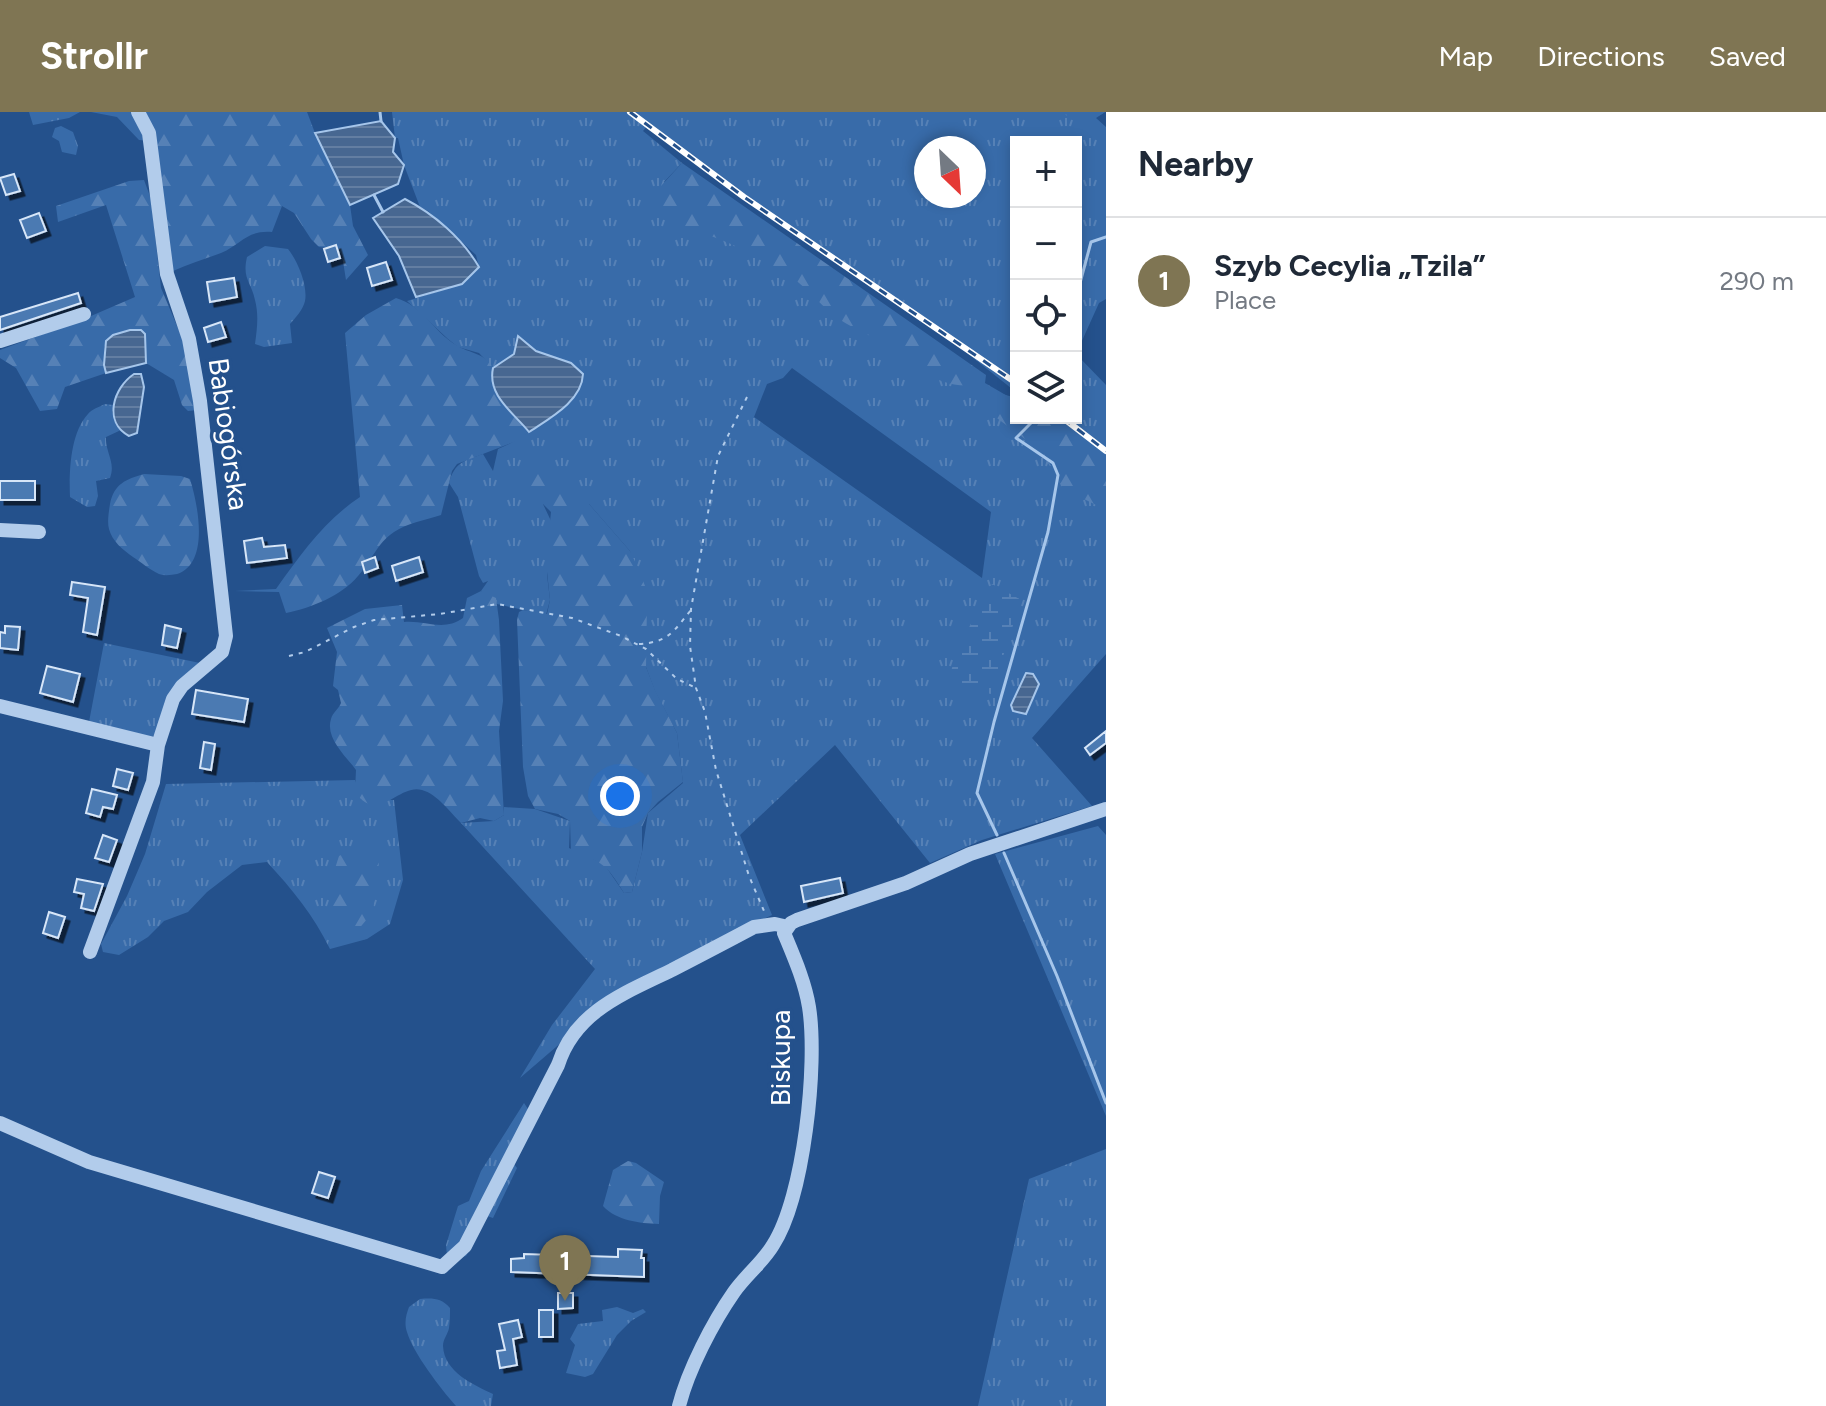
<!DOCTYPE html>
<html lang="en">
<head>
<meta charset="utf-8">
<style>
	body { margin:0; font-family:Figtree,sans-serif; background:#f2f2f3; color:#1f2937 }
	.controls { position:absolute; right:24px; top:24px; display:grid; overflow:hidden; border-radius:0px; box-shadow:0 4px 12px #0003 }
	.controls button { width:72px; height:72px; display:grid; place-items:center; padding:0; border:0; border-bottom:2px solid #e0e1e3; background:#fff; color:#1f2937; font:40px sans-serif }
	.compass { position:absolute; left:914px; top:24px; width:72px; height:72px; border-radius:50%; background:#fff; box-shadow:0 4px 12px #0003; rotate:155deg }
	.you { position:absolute; left:620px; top:684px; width:28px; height:28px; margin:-20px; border:6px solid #fff; border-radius:50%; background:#1a73e8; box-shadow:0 0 0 12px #1a73e833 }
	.badge { display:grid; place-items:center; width:52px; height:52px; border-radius:50%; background:#7f7553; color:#fff; font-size:26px; font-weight:700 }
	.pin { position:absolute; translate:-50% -66px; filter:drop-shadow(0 2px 4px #0008) }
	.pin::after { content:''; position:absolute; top:42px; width:28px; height:24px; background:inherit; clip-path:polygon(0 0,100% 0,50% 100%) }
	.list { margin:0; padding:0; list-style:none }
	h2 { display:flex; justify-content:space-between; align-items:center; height:104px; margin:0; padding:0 32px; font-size:34px }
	h2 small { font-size:26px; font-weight:400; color:#747a83 }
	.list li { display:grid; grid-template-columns:52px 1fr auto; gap:24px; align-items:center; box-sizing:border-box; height:128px; padding:0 32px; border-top:2px solid #e0e1e3 }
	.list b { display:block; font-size:30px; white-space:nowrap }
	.list p { margin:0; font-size:26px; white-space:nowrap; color:#747a83 }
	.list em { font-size:26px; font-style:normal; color:#747a83 }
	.icon { flex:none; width:44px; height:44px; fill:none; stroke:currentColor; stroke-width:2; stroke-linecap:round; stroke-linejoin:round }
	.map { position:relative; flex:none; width:1106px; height:1294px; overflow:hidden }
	header { display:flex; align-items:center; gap:48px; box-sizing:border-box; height:112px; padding:0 40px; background:#7f7553; color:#fff }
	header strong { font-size:38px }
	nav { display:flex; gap:44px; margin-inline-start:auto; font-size:28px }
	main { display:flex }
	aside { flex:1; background:#fff }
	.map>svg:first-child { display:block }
</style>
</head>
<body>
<header>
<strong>Strollr</strong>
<nav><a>Map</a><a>Directions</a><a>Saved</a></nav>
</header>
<main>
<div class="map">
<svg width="1106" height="1294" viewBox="0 0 1106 1294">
	<defs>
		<pattern id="grass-tufts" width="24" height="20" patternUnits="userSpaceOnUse" patternTransform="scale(2)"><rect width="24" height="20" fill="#386ba9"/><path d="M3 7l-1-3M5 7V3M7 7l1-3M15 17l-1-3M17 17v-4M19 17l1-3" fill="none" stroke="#5681b6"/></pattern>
		<pattern id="forest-firs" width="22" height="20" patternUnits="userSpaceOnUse" patternTransform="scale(2)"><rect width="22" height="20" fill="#386ba9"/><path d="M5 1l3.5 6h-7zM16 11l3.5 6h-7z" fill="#5681b6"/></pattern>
		<pattern id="wetland-marsh" width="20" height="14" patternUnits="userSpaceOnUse" patternTransform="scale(2)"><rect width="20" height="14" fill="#386ba9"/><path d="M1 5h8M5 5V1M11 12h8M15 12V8" fill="none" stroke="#5681b6"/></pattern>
		<pattern id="water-rules" width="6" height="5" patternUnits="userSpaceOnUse" patternTransform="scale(2)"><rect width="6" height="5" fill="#476791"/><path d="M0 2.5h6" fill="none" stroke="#637ea2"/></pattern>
		<filter id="shadow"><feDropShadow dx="4.5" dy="4.5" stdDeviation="0" flood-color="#0009"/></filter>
	</defs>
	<rect width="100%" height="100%" fill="#24518c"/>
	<!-- grass -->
	<path fill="url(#grass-tufts)" fill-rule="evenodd" d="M29 0H80L69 6 33 13Z
		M91 0H144L153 29 139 28 117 5Z
		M392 0H1105L1096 6 1106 15V187L1099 191 1076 242 1106 273V352L1049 306H1076V30H1016V280L962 237 647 14 643 19 682 51 664 70 823 177 1016 289V306L1106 360V542L1032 626 1092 694 982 728 930 751 835 633 740 723 772 803 628 873 520 966 552 913 595 857 461 711 494 709 504 703V695L535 697 570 709 569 736 604 752 624 781 632 780 642 740 648 701 683 671 677 621 655 579 646 555 630 439 589 392H543L551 409 547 463 550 488 546 503 497 492 481 479 488 469 483 471 479 464 458 385 449 371C454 351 465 348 483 342L493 359 498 337C539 320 556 295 583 262L571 251 536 239 518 224 514 242 493 256 479 241 458 235 448 227 407 189 462 172 479 155 476 143 428 99 420 95 404 53 398 26H395ZM926 36H974V84H926ZM792 256 991 400 982 466 754 305 767 272 783 266Z
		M61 14 73 20 78 34 76 43 62 40 59 29 52 25 55 16Z
		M265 134 288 137C297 148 308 173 305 189 303 198 295 206 290 212L292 231 264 235 255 232C257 217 259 203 255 188 251 169 242 167 247 145Z
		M105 292 113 293 112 300 121 318 106 325C105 340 116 350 110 366L96 369 98 384 95 394 87 395 70 385C69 361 70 321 88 302 92 297 99 295 105 292Z
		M104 531 200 551 152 626 89 610Z
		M355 668 362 688H394L403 768 390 812 367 827 330 837C314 804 292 777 267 750L242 753 207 780 188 800 164 809 148 825 119 843 103 840 101 832 127 784 145 742 166 672Z
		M1098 714 1106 723V1004L995 742Z
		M524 991 530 1000 514 1052 517 1056 493 1106 487 1104 466 1144 456 1146 447 1144 446 1133 458 1094 469 1089 481 1059Z
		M1106 1037V1294H978L1029 1067Z
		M420 1187C433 1186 441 1186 450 1196 450 1202 450 1209 449 1216 448 1222 443 1227 443 1234 444 1260 474 1273 493 1282L491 1294H456C441 1277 413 1241 407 1220 404 1211 406 1203 409 1195Z
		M617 1195 633 1201 643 1197 646 1200 631 1209 617 1223 593 1262 585 1265 566 1261 575 1233 570 1227 578 1212 603 1209 602 1198Z"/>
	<!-- forest -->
	<path fill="url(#forest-firs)" d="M144 0H307L315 21 350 93 353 114 368 143 346 168 342 143 337 137 319 135 311 127 294 101 282 94 272 120C246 118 242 132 221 141 205 147 189 152 173 159Z
		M1058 0H1105C1088 12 1075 7 1058 0Z
		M682 51 986 263 985 271C942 282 915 254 882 231 867 221 849 215 835 204 817 190 804 172 784 160 765 149 745 138 724 129 702 120 679 114 656 103L650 86Z
		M144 68 151 87 161 176 183 228 198 298 188 299 182 293 174 268 146 251 145 222 141 218 113 223 104 235 106 261 65 275 57 297 40 299 16 256 0 246V238L84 207 135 185 106 93 58 110 56 94 129 69Z
		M396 186C423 194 433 219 456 233 470 242 484 240 493 256 487 285 514 301 529 320L519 328 457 352 452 359 441 403C426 408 407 411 394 420 377 431 371 450 358 464 341 484 311 496 286 501L279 480 235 479 276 477C301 442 324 409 360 385L345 221 366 203Z
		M999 281 1016 286V306H1054L1106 345V398L1064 377 1040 338 990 301 982 286Z
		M542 357 589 392 630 439 639 458 645 474 647 490 646 555 655 578 677 621 683 670 658 690 648 701 642 715V740L632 780 624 781C606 752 603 749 571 741L570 709 558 702 535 697 528 684 523 655 517 508 519 500 523 498 547 502 550 488 546 450 551 400 543 392 521 379 527 358Z
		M144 362 181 364 190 367C198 393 210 451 177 462 171 463 165 464 159 462 150 458 141 450 133 445 123 438 112 429 109 417 107 410 109 399 110 392 114 372 126 367 144 362Z
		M481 479 496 486 499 508 503 589 499 619 504 703 494 709 480 706 461 711C450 700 437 682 422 678 399 671 378 713 355 680L356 658C346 644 325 626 331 607 333 600 338 598 341 591L338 578 333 574 337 540 327 516 365 497 402 493 404 510C425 508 444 520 463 506L467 486Z
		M362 736 372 739 379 750 373 800 357 819 343 824 328 806 331 769 339 744 352 737Z
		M628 1049 636 1051 664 1070 660 1084 659 1112C639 1111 617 1109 603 1094L613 1058Z"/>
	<!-- wetland -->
	<path fill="url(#wetland-marsh)" d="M992 472 1021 488 991 582 966 577 951 560 956 540Z"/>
	<!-- water -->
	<path fill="url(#water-rules)" stroke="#a6c6eb" stroke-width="2" d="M381 9 395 26 393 40 404 53 398 72 350 93 315 21Z
		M405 87C434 102 462 126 479 155L462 172 416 185 399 144 373 106Z
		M130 218H141L145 222 146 251 106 261 104 253 106 229 113 223Z
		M518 224 536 239 571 251 583 262C582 289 550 306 529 320 514 301 487 284 493 256L514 242Z
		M134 262H141L144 275 137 321 129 324C103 310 113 276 134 262Z
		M1026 561 1033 562 1039 572 1026 602 1013 599 1011 593Z"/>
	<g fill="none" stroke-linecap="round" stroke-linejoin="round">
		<!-- stream -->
		<path stroke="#a6c6eb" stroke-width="3" d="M380 0 381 9
			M374 83 383 100
			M1076 186 1091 130 1106 125
			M997 723 977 681 994 610 1048 420 1058 363 1053 351 1016 326 1036 306
			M1004 741 1057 864 1106 991"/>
	</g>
	<!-- building -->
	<path fill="#4c7ab2" stroke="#d7e6f8" stroke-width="2" filter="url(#shadow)" d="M14 62 20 79 6 83 0 66Z
		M39 101 46 119 27 126 20 108Z
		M336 133 340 146 328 150 324 137Z
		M386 150 392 168 372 174 367 156Z
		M234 166 237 185 210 190 207 170Z
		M78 181 81 191 0 218V205Z
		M221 210 226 225 208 230 204 216Z
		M0 369H35V388H0Z
		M262 426 264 435 285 433 287 446 247 451 244 429Z
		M375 445 378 456 365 461 362 450Z
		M419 445 423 460 396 469 392 454Z
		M72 470 105 475 97 523 83 520 88 486 70 483Z
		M165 513 181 517 177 536 162 533Z
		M5 514 20 515 18 538 0 536V520L5 521Z
		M47 554 80 562 73 590 40 581Z
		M196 578 248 587 244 610 192 602Z
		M1106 619V631L1090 643 1085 636Z
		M204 630 215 632 211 658 200 656Z
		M117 657 133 661 128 678 113 674Z
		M92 677 117 683 113 697 103 695 100 705 86 701Z
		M103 723 117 728 109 750 95 746Z
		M840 766 843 781 804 790 801 774Z
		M77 767 103 772 94 799 81 796 84 782 74 780Z
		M49 800 65 805 58 826 43 821Z
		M319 1060 335 1065 328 1086 312 1081Z
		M618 1137 642 1138 641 1146H644V1165L511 1160V1147L524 1146V1142L618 1145Z
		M558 1181H573V1196L558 1197Z
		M539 1198H553V1225H539Z
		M518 1208 522 1225 513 1227 517 1253 500 1256 497 1239 505 1238 499 1212Z"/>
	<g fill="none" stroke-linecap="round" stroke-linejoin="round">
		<!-- path -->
		<path stroke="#b2cceb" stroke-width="2" stroke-dasharray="4 6" stroke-linecap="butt" d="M747 285 718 344 691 497 690 534 696 576 705 600 716 658 749 764 764 799
			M639 532C669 530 673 520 691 498
			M289 544 305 540 354 515 374 508 440 502 497 492 572 506 621 524 646 537 677 567 696 576"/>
		<!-- minor -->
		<path stroke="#b2cceb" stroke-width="14" d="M0 229 84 202
			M0 418 39 420
			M0 594 158 633
			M90 840 153 670 158 633 173 587 182 574 222 540 226 524 200 289 189 227 167 162 149 21 138 0
			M0 1011 89 1050 442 1155 465 1134 558 953C575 899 625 881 672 858 699 844 726 830 754 815L775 812 788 815
			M679 1294C688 1258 713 1210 734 1180 746 1163 763 1150 773 1133 804 1085 818 952 809 895 805 870 794 845 784 821L791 811 797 808 906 771 970 742 1106 697"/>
		<!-- rail casing -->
		<g stroke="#fff" stroke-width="6">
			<path id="rail" d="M630 0 744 85 1016 271
				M1063 306 1106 339"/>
		</g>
		<!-- rail -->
		<use href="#rail" stroke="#24518c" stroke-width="3" stroke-dasharray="9" stroke-linecap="butt"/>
	</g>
	<g text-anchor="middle" stroke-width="7" stroke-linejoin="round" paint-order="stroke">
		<!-- street labels -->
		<g font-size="28" fill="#fff" stroke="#24518c">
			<text transform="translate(229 322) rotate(82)" y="10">Babiogórska</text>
			<text transform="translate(780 946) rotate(-90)" y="10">Biskupa</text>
		</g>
	</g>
</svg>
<div class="controls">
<button>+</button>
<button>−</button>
<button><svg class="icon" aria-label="locate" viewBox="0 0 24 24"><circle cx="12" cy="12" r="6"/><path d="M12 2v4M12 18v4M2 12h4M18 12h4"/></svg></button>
<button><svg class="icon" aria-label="layers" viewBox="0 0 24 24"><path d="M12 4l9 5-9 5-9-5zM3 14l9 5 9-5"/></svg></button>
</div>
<svg class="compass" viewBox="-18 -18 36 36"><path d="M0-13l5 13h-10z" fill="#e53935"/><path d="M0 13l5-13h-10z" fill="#747a83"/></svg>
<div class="you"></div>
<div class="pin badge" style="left:565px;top:1189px">1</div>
</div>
<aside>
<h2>Nearby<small></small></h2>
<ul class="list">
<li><span class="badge">1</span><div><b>Szyb Cecylia „Tzila”</b><p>Place</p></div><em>290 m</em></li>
</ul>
</aside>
</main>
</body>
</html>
